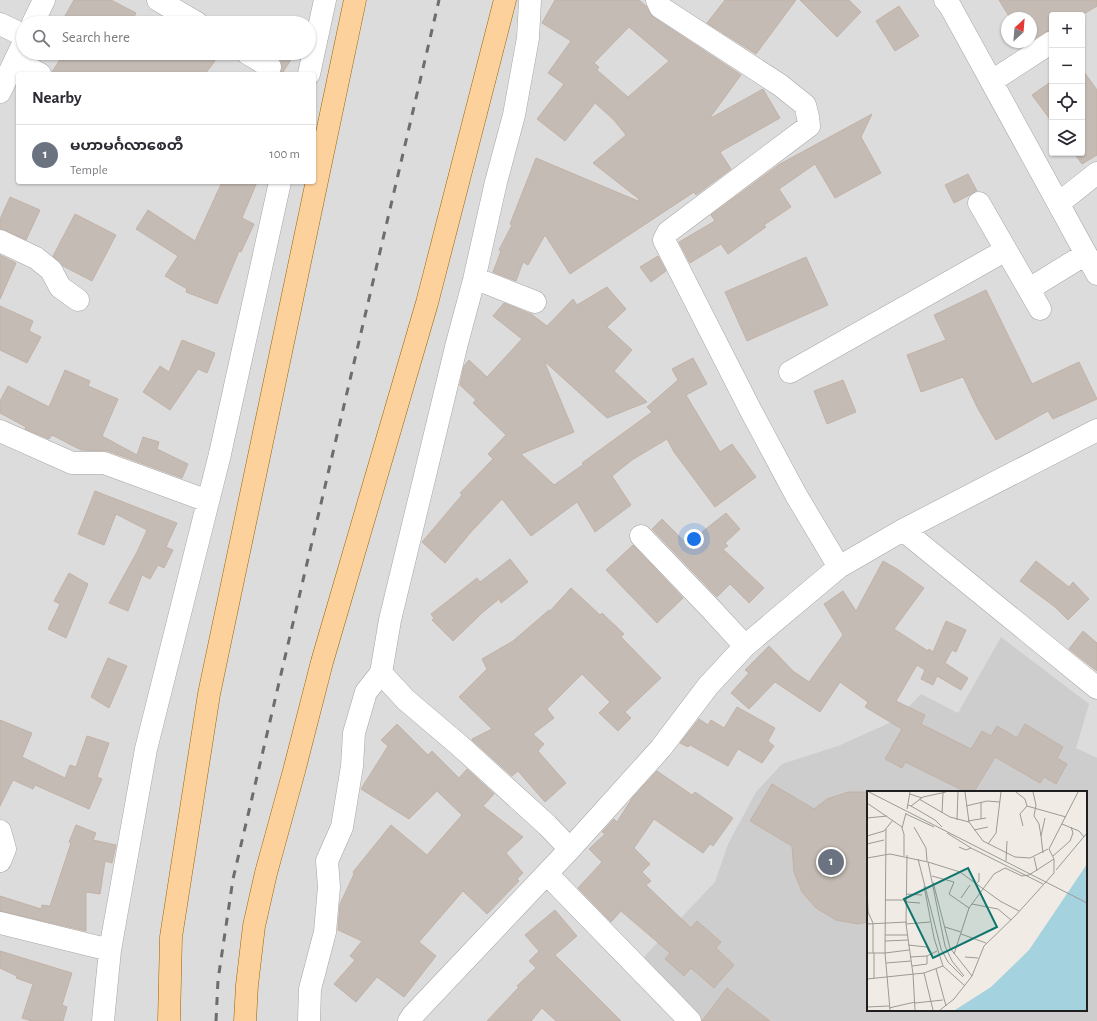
<!DOCTYPE html>
<html lang="en">
<head>
<meta charset="utf-8">
<style>
	body { margin:0; font-family:"Alegreya Sans","Noto Sans Myanmar",sans-serif; background:#f7f7f7; color:#2b2b33 }
	.controls { position:absolute; right:12px; top:12px; display:grid; overflow:hidden; border-radius:4px; box-shadow:0 1px 3px #0004 }
	.controls button { width:36px; height:36px; display:grid; place-items:center; padding:0; border:0; border-bottom:1px solid #e1e1e2; background:#fff; color:#2b2b33; font:20px sans-serif }
	.compass { position:absolute; left:1001px; top:12px; width:36px; height:36px; border-radius:50%; background:#fff; box-shadow:0 1px 3px #0004; rotate:26deg }
	.you { position:absolute; left:694px; top:539px; width:14px; height:14px; margin:-10px; border:3px solid #fff; border-radius:50%; background:#1a73e8; box-shadow:0 0 0 6px #1a73e833 }
	.badge { display:grid; place-items:center; width:26px; height:26px; border-radius:50%; background:#cd0005; color:#fff; font-size:13px; font-weight:700 }
	.pin { position:absolute; translate:-50% -50%; border:2px solid #fff; box-shadow:0 1px 4px #0006 }
	.list { margin:0; padding:0; list-style:none }
	h2 { display:flex; justify-content:space-between; align-items:center; height:52px; margin:0; padding:0 16px; font-size:17px }
	h2 small { font-size:13px; font-weight:400; color:#7c7c81 }
	.list li { display:grid; grid-template-columns:26px 1fr auto; gap:12px; align-items:center; box-sizing:border-box; height:60px; padding:0 16px; border-top:1px solid #e1e1e2 }
	.list b { display:block; font-size:15px; white-space:nowrap }
	.list p { margin:0; font-size:13px; white-space:nowrap; color:#7c7c81 }
	.list em { font-size:13px; font-style:normal; color:#7c7c81 }
	.icon { flex:none; width:22px; height:22px; fill:none; stroke:currentColor; stroke-width:2; stroke-linecap:round; stroke-linejoin:round }
	.map { position:relative; flex:none; width:1097px; height:1021px; overflow:hidden }
	.search { position:absolute; background:#fff; box-shadow:0 1px 3px #0004; left:16px; top:16px; width:300px; height:44px; display:flex; align-items:center; gap:10px; box-sizing:border-box; padding:0 14px; border-radius:22px; color:#7c7c81; font-size:15px }
	.panel { position:absolute; background:#fff; box-shadow:0 1px 3px #0004; left:16px; top:72px; width:300px; height:112px; border-radius:4px }
	.map>svg:first-child { display:block }
</style>
</head>
<body>
<div class="map">
<svg width="1097" height="1021" viewBox="0 0 1097 1021">
	<rect width="100%" height="100%" fill="#f0ece5"/>
	<!-- residential -->
	<path fill="#dddcdc" fill-rule="evenodd" d="M0 0H1097V1021H0ZM1052 15H1082V153H1052ZM1007 18H1031V42H1007ZM23 23H309V53H23ZM18 74H314V182H18ZM868 792H1086V1010H868Z"/>
	<!-- religious -->
	<path fill="#cdcdcd" fill-rule="evenodd" d="M1001 637 1089 704 1076 748 1097 758V1021H701L641 960 715 882 728 844 756 792 782 764 838 746 896 720 921 694 958 713ZM868 792H1086V1010H868Z"/>
	<!-- building -->
	<path fill="#c4bbb4" stroke="#c2b2a7" fill-rule="evenodd" d="M74 0H111L136 13 131 23H61Z
		M555 0H639L646 6 653 17 741 75 709 119 763 89 780 118 720 152 731 169 696 195 694 192 570 274 545 235 528 265 523 262 516 281 493 272 501 251 499 250 512 225 510 224 536 158 638 201 639 199 593 163 626 135 613 119 595 103 565 141 537 119 564 84 548 73 571 41 542 23ZM629 27 669 61 628 97 597 70 599 67 594 63Z
		M725 0H796L756 54 707 23Z
		M800 0H849L861 12 837 37Z
		M999 0H1097V6L1082 15H1052V30L1045 32 1031 41V18H1010Z
		M899 6 919 36 895 51 876 21Z
		M64 53H204L215 61 205 74H52V72Z
		M271 53H295L282 74H280L282 68 281 61Z
		M1082 69 1097 90V155L1082 164 1074 153H1082Z
		M1052 81V122L1032 95Z
		M872 114 861 137 881 173 835 198 815 164 779 189 791 207 764 225 766 227 728 254 721 244 690 263 679 242 715 221 711 215 780 164Z
		M968 174 977 191 954 203 945 185Z
		M222 182H257L242 218 254 224 241 252 239 251 217 304 186 292 187 289 165 276 178 256 136 229 148 210 195 241Z
		M10 197 40 210 26 240 5 230 0 229V219Z
		M75 214 116 235 92 281 63 266 53 256Z
		M0 255 16 263 0 299Z
		M658 256 666 271 651 282 640 267Z
		M806 257 828 305 747 341 725 292Z
		M607 287 626 309 607 327 632 350 614 371 647 402 607 418 544 361 574 432 521 454 554 485 584 464 582 463 652 412 647 407 678 380 672 369 693 358 707 384 686 395 720 452 732 444 756 477 715 507 674 452 667 439 632 460 612 476 631 505 595 532 577 502 531 536 502 499 471 532 445 563 422 542 462 495 460 493 493 459 488 454 506 435 473 403 476 400 460 385 464 366 469 360 487 377 522 339 493 316 504 303 531 314 547 326 573 299 577 305Z
		M986 290 1032 384 1079 362 1097 399 1053 419 1048 411 996 440 977 407 963 377 921 392 907 355 946 340 934 315Z
		M0 306 33 321 29 331 41 337 27 363 0 350Z
		M182 340 215 353 207 373 198 369 170 410 143 392 160 366 169 372Z
		M65 370 90 381 88 386 118 399 102 436 137 455 143 437 159 442 157 449 188 464 182 478 108 451 81 450 52 435 49 439 25 429 26 427 0 413V401L8 386 49 407Z
		M843 380 856 412 827 424 814 391Z
		M95 491 177 523 166 547 173 550 164 568 158 565 150 579 142 575 128 611 109 603 137 552 147 530 116 514 104 545 78 534Z
		M726 513 740 529 725 543 728 546 723 549 764 588 749 603 730 584 717 597 652 529 662 519 687 544Z
		M633 545 683 598 657 623 606 570Z
		M510 559 528 582 501 603 499 599 482 613 453 641 432 620 434 618 431 614 477 578 480 582Z
		M883 561 897 569 924 588 894 629 928 651 929 649 933 652 946 621 966 630 956 652 952 650 945 663 968 678 961 690 937 676 933 685 921 679 925 670 917 665 896 701 925 715 921 724 971 749 982 731 991 736 997 726 1017 738 1025 724 1063 747 1057 758 1067 764 1056 784 1044 777 1040 783 995 757 974 792H966L905 762 902 768 885 759 902 729 865 707 868 702 840 682 820 712 775 682 749 709 731 693 749 673 745 670 769 646 793 671 809 682 843 635 824 604 843 591 856 611Z
		M1036 561 1069 587 1073 582 1089 599 1068 620 1055 607 1020 581Z
		M69 573 88 584 66 638 48 629 60 604 54 601Z
		M571 588 600 615 602 613 624 634 621 637 661 678 625 712 631 718 618 731 599 713 610 702 582 674 547 709 554 718 533 734 544 744 538 751 566 783 545 802 518 771 512 776 472 740V739L492 729 459 697 487 669 482 659 513 641 549 610 550 611Z
		M1083 631 1097 643V671L1069 649Z
		M108 658 127 666 109 708 91 697Z
		M737 707 775 728 768 741 774 746 762 763 738 749 728 766 690 745 688 747 680 743 699 719 708 725 711 720 724 728Z
		M0 720 32 733 22 757 65 778 70 765 76 767 87 736 109 743 97 777 102 779 89 809 35 785 33 789 13 780 0 806Z
		M397 724 428 755 432 751 459 778 467 769 494 794 483 806 523 837 506 853 523 873 517 879 519 881 487 914 463 891 419 942 436 956 404 997 377 977 356 1002 334 984 355 960 350 956 362 941 338 930 340 904 354 874 353 872 391 825 427 855 462 815 437 791 409 819 361 789 388 746 381 740Z
		M657 771 692 795 695 792 733 818 713 846 710 844 703 853 654 819 634 848 650 864 642 872 651 881 646 885 691 928 697 921 721 942 716 948 734 965 714 988 691 968 684 976 665 959 670 953 621 911 611 922 578 888 602 862 589 849 605 834 602 832 614 819 617 822 633 797Z
		M772 784 814 809 827 799 848 792H868V922L858 924 836 920 816 908 802 892 794 872 792 846 750 821Z
		M76 825 96 833 93 840 116 845 112 863 105 861 100 894 86 892V931L0 911V896L41 909 42 905 50 906 71 843 69 842Z
		M555 910 577 936 555 955 621 1021H556L542 1008 531 1021H487L519 987 517 986 536 968 529 961 539 951 525 935Z
		M0 951 72 973 62 1005 67 1007 63 1021H32L22 1018 33 984 16 978 17 976 0 968Z
		M727 988 770 1021H702Z"/>
	<g fill="none" stroke-linecap="round" stroke-linejoin="round">
		<!-- minor casing -->
		<g stroke="#a6a6a6" stroke-width="23">
			<path id="minor" d="M158 0 197 23
				M657 0 660 7 780 85 805 105 808 117 809 126 668 232 664 240 751 411 796 495 839 567
				M945 0 950 6 1097 274
				M33 23 44 0
				M0 24 23 35
				M247 53 270 67
				M15 60 40 74
				M309 74 325 0
				M992 81 1052 42
				M0 92 23 44
				M979 203 1040 309
				M1059 203 1097 173
				M0 241 36 258 51 270 60 287 78 300
				M474 280 487 283 535 302
				M1029 289 1086 254
				M790 372 1006 250
				M0 431 72 463H104L208 501
				M903 530 1097 688
				M641 536 711 609 745 646
				M381 673 406 700 459 745 547 825 570 849
				M0 831 5 849 0 861
				M547 874 690 1021
				M0 923 110 950
				M103 1021 110 950 146 749 220 454 280 182
				M309 1021 310 989 325 932 329 887 327 861 342 827 352 766 354 733 366 692 381 673 390 620 457 343 474 280 496 182 514 115 528 38 530 0
				M409 1021 413 1015 570 849 661 748 708 686 745 646 839 567 903 530 1097 430"/>
		</g>
		<!-- major casing -->
		<g stroke="#996300" stroke-width="23">
			<path id="major" d="M169 1021 171 937 209 694 355 0
				M245 1021 247 985 254 926 266 873 294 771 322 662 427 303 505 0"/>
		</g>
		<!-- minor -->
		<use href="#minor" stroke="#fff" stroke-width="22"/>
		<!-- major -->
		<use href="#major" stroke="#fdd19c" stroke-width="22"/>
		<!-- rail -->
		<path stroke="#6d6d6d" stroke-width="3" stroke-dasharray="8 8" stroke-linecap="butt" d="M216 1021 218 980 233 879 439 0"/>
	</g>
	<!-- overview -->
	<g transform="translate(867 791)">
		<rect width="220" height="220" fill="#f0ece5"/>
		<path d="M220 73V219H88L124 196 162 159Z" fill="#a4d2de"/>
		<path fill="none" stroke="#9c9a96" stroke-width="1" d="M2 1 220 112M98 1 102 31M149 1 158 8 160 15 199 26M166 1 169 14 167 25 172 33 174 45M43 3 55 7M52 8 83 26 102 31 116 50 148 66 163 67 181 58M114 11V28M0 12 35 36M41 14 44 15 56 6 79 1M44 15 68 29 75 36M99 15 120 10 133 11M40 18 43 1M75 22 76 2M39 23 67 36M0 27 20 25M90 29 91 1M101 30 119 27M195 33 212 40 217 46M156 35 153 23 160 15M47 36 59 57 60 70M19 38 18 162 23 219M107 39 121 36M80 42 104 57 176 93M0 45 17 40 26 29M0 53 17 49M121 53 129 42 134 1M92 56 99 59 104 57M176 62 174 45 178 27M40 64 39 133 46 183 48 219M37 65V43L35 37 39 22M186 65 203 50 206 42 204 36M167 66 170 80M0 67 23 63 61 71 78 155 85 170 97 185M51 68 74 158 81 171 96 186M139 70 140 50M61 71 93 81 133 110 152 120M189 79 220 42M65 85 87 91 82 103 102 117M66 91 83 157 105 185M109 93 112 90V82M0 95 1 121 6 132V162M57 95 67 147 76 175 98 195M39 103 55 104M94 107 103 94M18 109H40M40 111 53 112M105 113 131 118 144 129M0 133 40 131M39 133 63 131M78 136 94 141M94 143 119 152M18 144H40M18 150 41 149M41 154 60 156 62 161M0 162H18M7 162V187M18 162 42 159M87 163 102 117 127 83 138 77 155 85 162 84 187 68M43 166 60 165 70 160M98 166 111 167M19 172 44 170M45 175 60 173V165M69 178 79 215M57 182 66 219M0 188 57 182 76 175M48 212 76 209M0 216 22 215M22 217 48 211M73 219 87 208 105 185 117 155 149 124 187 82V68L182 58 211 1"/>
		<path fill="#0f766e" fill-opacity="0.15" stroke="#0f766e" stroke-width="2" d="M101 77 130 136 66 167 37 108Z"/>
		<rect width="220" height="220" fill="none" stroke="#1f1f1f" stroke-width="2"/>
	</g>
</svg>
<div class="controls">
<button>+</button>
<button>−</button>
<button><svg class="icon" aria-label="locate" viewBox="0 0 24 24"><circle cx="12" cy="12" r="6"/><path d="M12 2v4M12 18v4M2 12h4M18 12h4"/></svg></button>
<button><svg class="icon" aria-label="layers" viewBox="0 0 24 24"><path d="M12 4l9 5-9 5-9-5zM3 14l9 5 9-5"/></svg></button>
</div>
<svg class="compass" viewBox="-18 -18 36 36"><path d="M0-13l5 13h-10z" fill="#e53935"/><path d="M0 13l5-13h-10z" fill="#7c7c81"/></svg>
<div class="you"></div>
<div class="pin badge" style="left:831px;top:862px;background:#6b7280">1</div>
<div class="search"><svg class="icon" aria-label="search" viewBox="0 0 24 24"><circle cx="10" cy="10" r="6"/><path d="M15 15l6 6"/></svg>Search here</div>
<section class="panel">
<h2>Nearby<small></small></h2>
<ul class="list">
<li><span class="badge" style="background:#6b7280">1</span><div><b>မဟာမင်္ဂလာစေတီ</b><p>Temple</p></div><em>100 m</em></li>
</ul>
</section>
</div>
</body>
</html>
